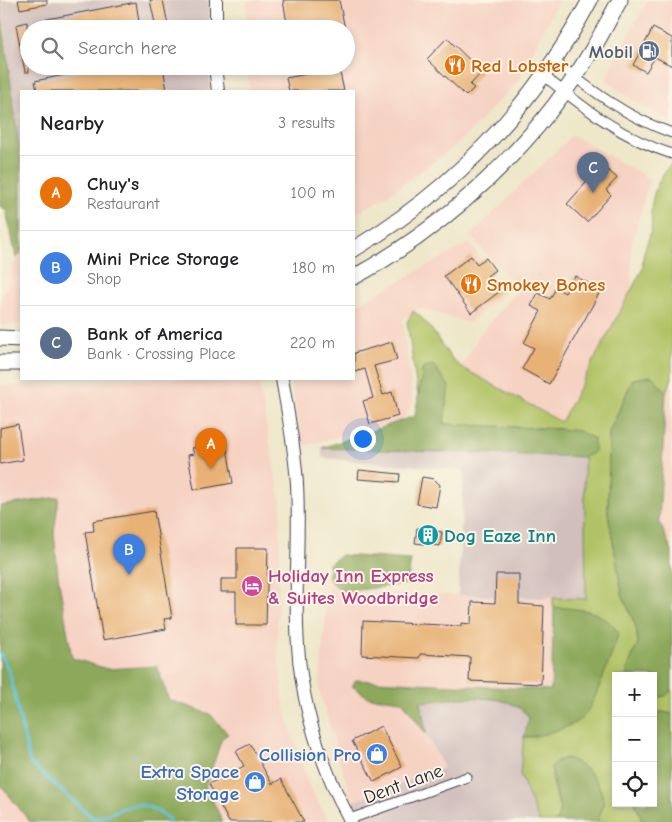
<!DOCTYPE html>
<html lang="en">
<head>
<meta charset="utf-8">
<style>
	body { margin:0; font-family:"Comic Neue",sans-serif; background:#f2f2f2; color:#202124 }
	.controls { position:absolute; right:15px; bottom:15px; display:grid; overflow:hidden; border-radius:0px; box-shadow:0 2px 8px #0003 }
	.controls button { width:45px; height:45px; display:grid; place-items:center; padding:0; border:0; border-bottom:1px solid #e0e0e0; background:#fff; color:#202124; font:25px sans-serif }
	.you { position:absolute; left:362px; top:438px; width:18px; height:18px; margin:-12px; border:4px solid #fff; border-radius:50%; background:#1a73e8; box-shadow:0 0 0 8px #1a73e833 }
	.badge { display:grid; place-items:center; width:32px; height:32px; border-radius:50%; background:#1a73e8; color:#fff; font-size:16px; font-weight:700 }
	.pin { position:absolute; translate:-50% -41px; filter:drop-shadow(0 1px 2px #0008) }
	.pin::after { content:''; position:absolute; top:26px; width:18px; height:15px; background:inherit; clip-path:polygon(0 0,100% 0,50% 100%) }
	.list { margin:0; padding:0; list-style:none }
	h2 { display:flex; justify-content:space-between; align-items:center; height:65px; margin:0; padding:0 20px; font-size:21px }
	h2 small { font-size:16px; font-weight:400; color:#757577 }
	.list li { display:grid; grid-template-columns:32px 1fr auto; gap:15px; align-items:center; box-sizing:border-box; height:75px; padding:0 20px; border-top:1px solid #e0e0e0 }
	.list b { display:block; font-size:19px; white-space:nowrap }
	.list p { margin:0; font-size:16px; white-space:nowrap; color:#757577 }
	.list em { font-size:16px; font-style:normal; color:#757577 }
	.icon { flex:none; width:28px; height:28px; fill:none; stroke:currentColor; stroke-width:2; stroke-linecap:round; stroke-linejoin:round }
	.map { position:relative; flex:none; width:672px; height:822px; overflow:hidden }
	.search { position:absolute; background:#fff; box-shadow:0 2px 8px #0003; left:20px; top:20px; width:335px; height:55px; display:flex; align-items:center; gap:12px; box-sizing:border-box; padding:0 18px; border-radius:28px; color:#757577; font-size:19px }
	.panel { position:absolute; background:#fff; box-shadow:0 2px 8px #0003; left:20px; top:90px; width:335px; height:290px; border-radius:0px }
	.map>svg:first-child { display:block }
</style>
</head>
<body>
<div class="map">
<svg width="672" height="822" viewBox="0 0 672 822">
	<rect width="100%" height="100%" fill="#fcf5e5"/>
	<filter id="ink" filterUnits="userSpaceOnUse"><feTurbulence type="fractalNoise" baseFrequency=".02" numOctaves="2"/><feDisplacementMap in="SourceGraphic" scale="10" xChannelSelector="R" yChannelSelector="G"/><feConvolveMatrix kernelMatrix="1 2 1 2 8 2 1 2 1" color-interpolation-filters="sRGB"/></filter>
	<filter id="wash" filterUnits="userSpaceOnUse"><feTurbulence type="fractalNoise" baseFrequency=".0096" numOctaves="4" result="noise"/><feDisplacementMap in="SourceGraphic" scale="20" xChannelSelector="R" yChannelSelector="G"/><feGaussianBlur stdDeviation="1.12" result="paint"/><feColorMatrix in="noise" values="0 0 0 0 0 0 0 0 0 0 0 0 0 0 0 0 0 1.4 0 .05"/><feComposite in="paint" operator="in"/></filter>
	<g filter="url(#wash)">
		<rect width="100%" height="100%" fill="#eee7ca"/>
		<!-- built -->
		<path fill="#f6d2c3" d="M247 0H559L519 80 459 143 387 196 354 215V91H250L246 66H346V29H246Z
			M648 0H672V120L659 115 629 97 606 80 610 68Z
			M572 135 650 179 631 246 632 305 568 425 459 371 480 334 519 289 470 236Z
			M469 243 506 291 469 323 420 308 403 319 413 403 403 420 303 446 290 379H354V306Z
			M21 253V324L0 325V308L16 258Z
			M126 379H258L281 503 277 645 284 706 308 784 329 822H223L205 785 209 780 222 738 227 735 210 714 169 700 156 667 107 669 72 659 58 576 54 532 59 497 0 506V385H59Z
			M672 379V551L659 521 666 392Z
			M329 579 343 592 553 598 551 690 356 680 352 687 368 697 402 701 426 734 444 768 352 802 319 690Z
			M0 784 30 822H0Z"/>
		<!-- industrial -->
		<path fill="#d1bfbd" d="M2 0H209L210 29H29V66H210V91H21V148L19 149Z
			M322 448 584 457 586 599 458 595 464 470 322 458Z
			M495 698 524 709 529 718 524 737 520 774 539 822H363L352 802 444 768 426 734 421 702Z"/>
		<!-- green -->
		<path fill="#b0c265" stroke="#697250" d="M672 164V379L666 392 652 376 633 379 609 432 608 513 622 594 636 627 638 643 627 669 628 676H616V803H635L643 822H597L603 803 551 774 560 810 556 822H539L520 774 524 737H535L589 611 553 607V598L586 599 584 457 594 452 561 429 443 424 423 367 418 396 407 322 413 311C434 324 441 352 461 367L561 422 643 268C641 253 647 247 650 234 653 225 651 218 651 210 652 195 660 173 672 164Z
			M672 690V714L663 712 653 713V698L665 696Z"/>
		<!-- forest -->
		<path fill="#8ca85a" stroke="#57654a" d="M0 0 21 163V253L16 258 6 210 0 206Z
			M433 365 449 386 444 424 561 429 579 431 594 439V452L584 457 322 448 415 416 423 367Z
			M652 376 666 392 659 521 672 551V690L665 696 653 698V676H628L627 669 638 643 636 627 622 594 608 513 609 432 633 379Z
			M59 497 54 532 58 576 72 658 107 669 157 666 169 700 210 714 228 734 222 738 208 780 205 785 223 822H30L0 784V506Z
			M341 555 411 560 407 584 342 592 329 579V564Z
			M554 607C583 610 600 608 619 633 612 652 595 706 582 718 571 728 538 737 524 737L529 718C510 688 452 700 421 702L426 734 402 701 368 697 352 686 356 680 551 690Z
			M663 712 672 714V822H643L635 803H653V713Z
			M565 758C583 761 604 784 603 803 603 809 599 816 597 822H556L560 810 551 767 557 761Z"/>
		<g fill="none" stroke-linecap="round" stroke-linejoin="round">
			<!-- stream -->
			<path stroke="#5fc4dc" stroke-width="3" d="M0 653 9 671 30 763 94 819C130 809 133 793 168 818L169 822"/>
		</g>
		<g id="blocks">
			<!-- building -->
			<path fill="#e8b277" d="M18 0H47V4L20 9Z
				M150 0H163L168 25 156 28Z
				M283 0H339L345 29H288Z
				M136 2 139 22 104 29H44L42 20Z
				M27 22 29 72H25L16 25Z
				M653 28 672 38V66L655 57 646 72 633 65Z
				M447 38 482 72 470 85 474 88 466 96 427 59Z
				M109 66H163L167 91H37L35 81Z
				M339 68 344 91H289L286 78Z
				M602 165 617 178 606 190 611 195 587 222 567 204Z
				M471 256 477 264 486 258 495 270 487 276 499 292 471 313 444 276Z
				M575 276 601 290 549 384 522 369 534 348 524 343 541 311 531 306 538 293 550 299 556 288 565 293Z
				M392 342 397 360 374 366 383 395 392 392 398 416 370 424 363 401 373 398 365 369 354 372V353Z
				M18 424 23 460 0 464V428Z
				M211 441 212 444 226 442 233 483 194 490 188 455 194 454 192 448 204 446 203 443Z
				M359 470 400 474 399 482 358 479Z
				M422 477 434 479 440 485 436 507 417 504Z
				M154 511 172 618 164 619 166 629 103 640 85 532 94 531 93 521Z
				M417 528 442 532 440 546 415 543Z
				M237 548H268L266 625H236V592H221V579H237Z
				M496 574H519V604L544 606 541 684 469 681 470 657 420 654 419 658 362 655 363 621 461 626V623L471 624 472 602 495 603Z
				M381 726 402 767 374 782 352 741Z
				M250 744 272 784 281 779 304 822H229L209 784 244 766 236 751Z"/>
		</g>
	</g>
	<g filter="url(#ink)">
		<use href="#blocks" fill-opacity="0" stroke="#414050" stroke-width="1"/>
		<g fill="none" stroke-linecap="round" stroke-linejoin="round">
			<!-- minor casing -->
			<g stroke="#414050" stroke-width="11">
				<path id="minor" d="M554 61C591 90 628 118 672 133
					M544 76C583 107 623 139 672 154
					M350 819 467 777"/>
			</g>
			<!-- secondary casing -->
			<g stroke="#414050" stroke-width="14">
				<path id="secondary" d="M216 29V0
					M215 66 218 91
					M282 379C288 413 295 449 297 484 300 538 294 592 298 646 302 708 322 768 351 822"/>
			</g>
			<!-- trunk casing -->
			<g stroke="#414050" stroke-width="17">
				<path id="trunk" d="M354 249C456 188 534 105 590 0
					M354 277C449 225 536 144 592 50 602 34 610 17 620 0
					M0 338 21 339
					M0 363H21"/>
			</g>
			<!-- minor -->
			<use href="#minor" stroke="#fff" stroke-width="9"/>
			<!-- secondary -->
			<use href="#secondary" stroke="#fff" stroke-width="12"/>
			<!-- trunk -->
			<use href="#trunk" stroke="#fff" stroke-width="15"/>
		</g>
	</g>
	<!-- icons -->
	<defs>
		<g id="fuel-disc" transform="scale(1.125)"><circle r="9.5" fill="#5c6f8a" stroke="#fcf5e5"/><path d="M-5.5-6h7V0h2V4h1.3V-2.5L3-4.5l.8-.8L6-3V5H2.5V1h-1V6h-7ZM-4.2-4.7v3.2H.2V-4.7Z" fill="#fff"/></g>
		<g id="restaurant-disc" transform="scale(1.125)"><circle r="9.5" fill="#e8710a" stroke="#fcf5e5"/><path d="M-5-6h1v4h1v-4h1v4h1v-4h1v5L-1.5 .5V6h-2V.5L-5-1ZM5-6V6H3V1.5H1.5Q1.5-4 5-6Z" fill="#fff"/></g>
		<g id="building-disc" transform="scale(1.125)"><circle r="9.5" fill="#0f9aa8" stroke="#fcf5e5"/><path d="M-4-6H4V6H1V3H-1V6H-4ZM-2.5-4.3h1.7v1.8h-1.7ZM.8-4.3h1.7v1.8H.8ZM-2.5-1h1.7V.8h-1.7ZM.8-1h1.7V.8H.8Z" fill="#fff"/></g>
		<g id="hotel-disc" transform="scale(1.125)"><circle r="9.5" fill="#d1479c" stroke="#fcf5e5"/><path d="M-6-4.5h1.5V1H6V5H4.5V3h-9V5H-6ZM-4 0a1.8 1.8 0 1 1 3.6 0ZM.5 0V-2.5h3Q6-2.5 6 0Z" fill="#fff"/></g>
		<g id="shop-disc" transform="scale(1.125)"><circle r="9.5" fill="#3f7fe0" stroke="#fcf5e5"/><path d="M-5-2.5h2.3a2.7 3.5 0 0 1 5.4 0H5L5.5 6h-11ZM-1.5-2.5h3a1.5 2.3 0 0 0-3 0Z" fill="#fff"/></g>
	</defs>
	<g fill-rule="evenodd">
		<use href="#fuel-disc" x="649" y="51"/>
		<use href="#restaurant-disc" x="455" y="65"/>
		<use href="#restaurant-disc" x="471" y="284"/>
		<use href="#building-disc" x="428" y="535"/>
		<use href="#hotel-disc" x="252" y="586"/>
		<use href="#shop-disc" x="377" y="754"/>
		<use href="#shop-disc" x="255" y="782"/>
	</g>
	<g text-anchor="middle" stroke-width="4" stroke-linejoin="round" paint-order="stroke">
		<!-- service labels -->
		<g font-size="19" font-weight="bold" fill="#4e5e75" stroke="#fcf5e5" text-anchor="end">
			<text x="633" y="58">Mobil</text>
		</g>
		<!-- food labels -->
		<g font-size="19" font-weight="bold" fill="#c56008" stroke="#fcf5e5" text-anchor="start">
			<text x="471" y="72">Red Lobster</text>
			<text x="487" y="291">Smokey Bones</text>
		</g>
		<!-- culture labels -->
		<g font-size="19" font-weight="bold" fill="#0d838f" stroke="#fcf5e5" text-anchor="start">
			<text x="444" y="542">Dog Eaze Inn</text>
		</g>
		<!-- hotel labels -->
		<g font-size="19" font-weight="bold" fill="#b23c85" stroke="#fcf5e5" text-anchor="start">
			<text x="268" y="582">Holiday Inn Express<tspan x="268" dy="22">&amp; Suites Woodbridge</tspan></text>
		</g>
		<!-- shop labels -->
		<g font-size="19" font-weight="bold" fill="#366cbe" stroke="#fcf5e5" text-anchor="end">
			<text x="361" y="761">Collision Pro</text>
			<text x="239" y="778">Extra Space<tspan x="239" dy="22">Storage</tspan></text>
		</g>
		<!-- street labels -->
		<g font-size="19" fill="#22223b" stroke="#fcf5e5">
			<text transform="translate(403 783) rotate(-20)" y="7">Dent Lane</text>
		</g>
	</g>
</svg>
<div class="controls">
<button>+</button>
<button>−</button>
<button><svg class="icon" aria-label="locate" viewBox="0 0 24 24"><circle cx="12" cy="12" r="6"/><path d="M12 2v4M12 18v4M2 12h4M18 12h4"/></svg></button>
</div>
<div class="you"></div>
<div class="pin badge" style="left:211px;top:469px;background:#e8710a">A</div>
<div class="pin badge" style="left:129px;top:575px;background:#3f7fe0">B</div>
<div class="pin badge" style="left:593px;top:193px;background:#5c6f8a">C</div>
<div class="search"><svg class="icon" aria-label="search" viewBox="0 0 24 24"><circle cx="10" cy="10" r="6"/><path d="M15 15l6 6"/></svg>Search here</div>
<section class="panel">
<h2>Nearby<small>3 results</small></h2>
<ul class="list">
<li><span class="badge" style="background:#e8710a">A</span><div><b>Chuy's</b><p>Restaurant</p></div><em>100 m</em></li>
<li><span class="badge" style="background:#3f7fe0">B</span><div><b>Mini Price Storage</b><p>Shop</p></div><em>180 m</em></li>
<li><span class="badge" style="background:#5c6f8a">C</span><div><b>Bank of America</b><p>Bank · Crossing Place</p></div><em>220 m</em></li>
</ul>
</section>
</div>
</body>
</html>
